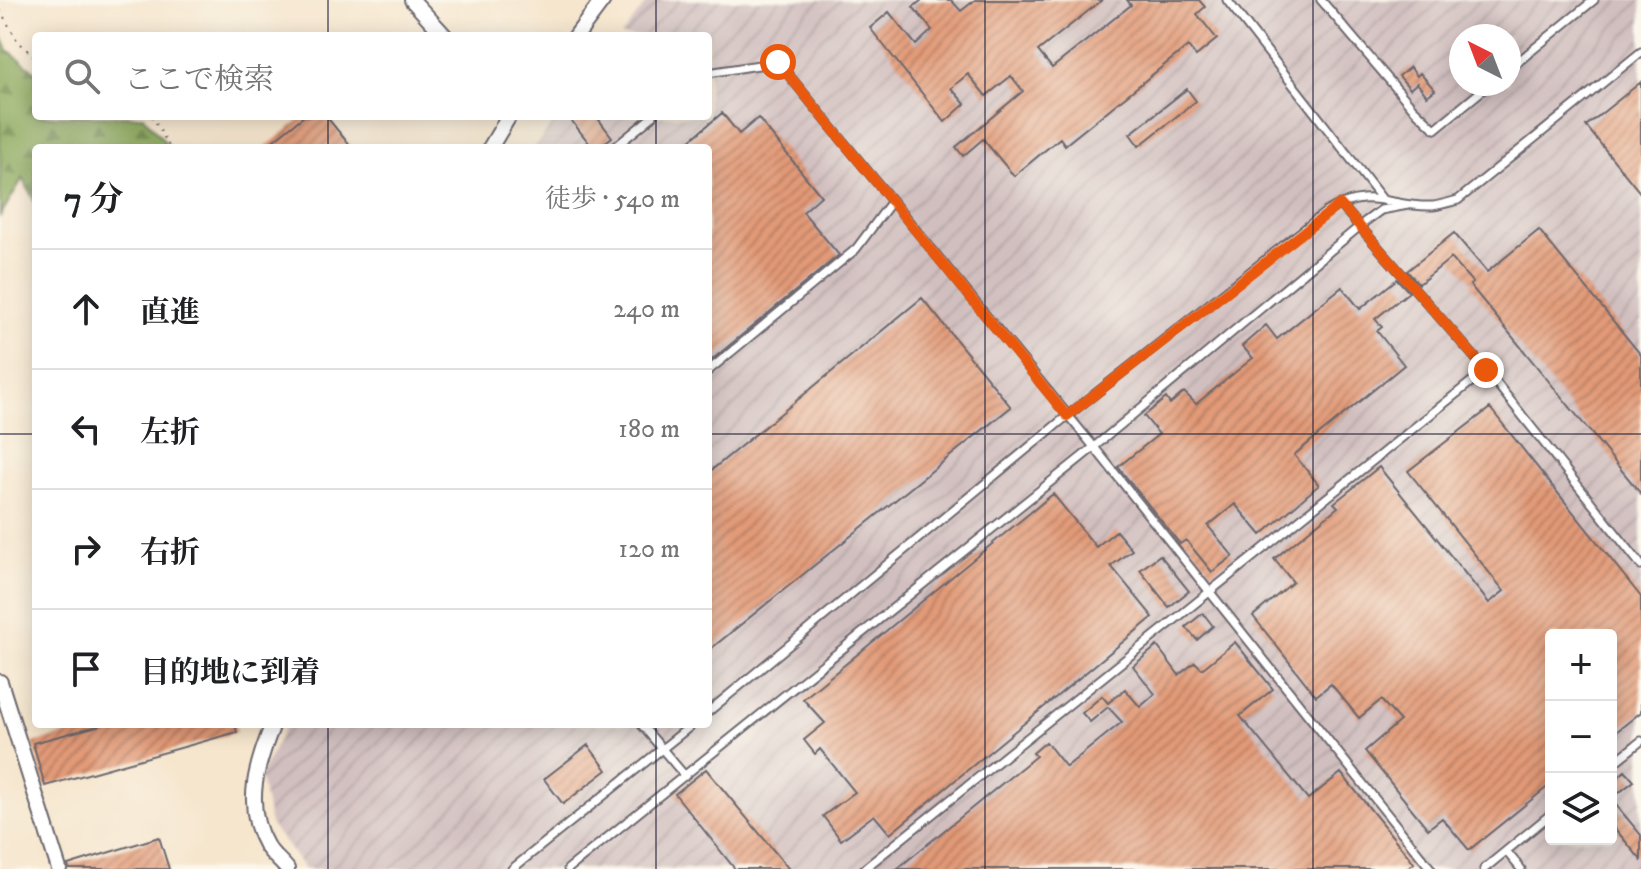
<!DOCTYPE html>
<html lang="ja">
<head>
<meta charset="utf-8">
<style>
	body { margin:0; font-family:"IM FELL DW Pica","Noto Serif JP",serif; background:#f2f2f2; color:#202124 }
	.controls { position:absolute; right:24px; bottom:24px; display:grid; overflow:hidden; border-radius:8px; box-shadow:0 4px 20px #0003 }
	.controls button { width:72px; height:72px; display:grid; place-items:center; padding:0; border:0; border-bottom:2px solid #e0e0e0; background:#fff; color:#202124; font:40px sans-serif }
	.compass { position:absolute; left:1449px; top:24px; width:72px; height:72px; border-radius:50%; background:#fff; box-shadow:0 4px 20px #0003; rotate:318deg }
	.stop { position:absolute; width:24px; height:24px; margin:-18px; border:6px solid #ea580c; border-radius:50%; background:#fff }
	.stop.end { background:#ea580c; border-color:#fff; box-shadow:0 2px 8px #0008 }
	.list { margin:0; padding:0; list-style:none }
	h2 { display:flex; justify-content:space-between; align-items:center; height:104px; margin:0; padding:0 32px; font-size:34px }
	h2 small { font-size:26px; font-weight:400; color:#757577 }
	.list li { display:grid; grid-template-columns:52px 1fr auto; gap:24px; align-items:center; box-sizing:border-box; height:120px; padding:0 32px; border-top:2px solid #e0e0e0 }
	.list b { display:block; font-size:30px; white-space:nowrap }
	.list em { font-size:26px; font-style:normal; color:#757577 }
	.icon { flex:none; width:44px; height:44px; fill:none; stroke:currentColor; stroke-width:2; stroke-linecap:round; stroke-linejoin:round }
	.map { position:relative; flex:none; width:1641px; height:869px; overflow:hidden }
	.search { position:absolute; background:#fff; box-shadow:0 4px 20px #0003; left:32px; top:32px; width:680px; height:88px; display:flex; align-items:center; gap:20px; box-sizing:border-box; padding:0 28px; border-radius:8px; color:#757577; font-size:30px }
	.panel { position:absolute; background:#fff; box-shadow:0 4px 20px #0003; left:32px; top:144px; width:680px; height:584px; border-radius:8px }
	.map>svg:first-child { display:block }
</style>
</head>
<body>
<div class="map">
<svg width="1641" height="869" viewBox="0 0 1641 869">
	<defs>
		<pattern id="industrial-furrows" width="10" height="10" patternUnits="userSpaceOnUse" patternTransform="scale(2)"><rect width="10" height="10" fill="#d1bfbf"/><path d="M-1 1l2-2M0 10L10 0M9 11l2-2" fill="none" stroke="#b3a4a5"/></pattern>
		<pattern id="forest-firs" width="22" height="20" patternUnits="userSpaceOnUse" patternTransform="scale(2)"><rect width="22" height="20" fill="#8aa75a"/><path d="M5 1l3.5 6h-7zM16 11l3.5 6h-7z" fill="#70884c"/></pattern>
		<pattern id="building-hatch" width="6" height="6" patternUnits="userSpaceOnUse" patternTransform="scale(2)"><rect width="6" height="6" fill="#e29a77"/><path d="M-1 1l2-2M0 6l6-6M5 7l2-2" fill="none" stroke="#b77d63"/></pattern>
	</defs>
	<rect width="100%" height="100%" fill="#fbf7ec"/>
	<filter id="ink" filterUnits="userSpaceOnUse"><feTurbulence type="fractalNoise" baseFrequency=".0125" numOctaves="2"/><feDisplacementMap in="SourceGraphic" scale="16" xChannelSelector="R" yChannelSelector="G"/><feConvolveMatrix kernelMatrix="1 2 1 2 8 2 1 2 1" color-interpolation-filters="sRGB"/></filter>
	<filter id="wash" filterUnits="userSpaceOnUse"><feTurbulence type="fractalNoise" baseFrequency=".006" numOctaves="4" result="noise"/><feDisplacementMap in="SourceGraphic" scale="32" xChannelSelector="R" yChannelSelector="G"/><feGaussianBlur stdDeviation="1.8" result="paint"/><feColorMatrix in="noise" values="0 0 0 0 0 0 0 0 0 0 0 0 0 0 0 0 0 1.4 0 .05"/><feComposite in="paint" operator="in"/></filter>
	<g filter="url(#wash)">
		<rect width="100%" height="100%" fill="#f6e6ce"/>
		<!-- industrial -->
		<path fill="url(#industrial-furrows)" fill-rule="evenodd" d="M649 0H1641V869H305L270 824 260 777 286 724H708V148H534L559 116H708V36H621ZM1461 36H1509V84H1461ZM1551 635H1611V839H1551Z"/>
		<!-- forest -->
		<path fill="url(#forest-firs)" stroke="#56644a" stroke-width="2" d="M0 33 8 50 36 72V116H143L170 148H36V205L23 178 0 216Z"/>
		<g id="blocks">
			<!-- building -->
			<path fill="url(#building-hatch)" d="M922 0H951L961 11 975 0H1102L1038 51 1052 68 1131 5 1127 0H1199L1205 7 1197 14 1217 39 1196 56 1188 46 1065 145 1060 138 1014 176 983 139 963 156 956 147 1023 91 1011 76 986 96 968 74 951 88 965 104 945 122 870 28 889 12 916 45 932 30 913 7Z
				M1410 67 1417 76 1420 73 1435 90 1427 96 1417 83 1410 89 1399 76Z
				M1641 82V194L1586 126Z
				M1187 89 1196 101 1139 146 1130 134Z
				M722 113 739 134 758 118 821 196 803 212 839 255 708 363V148H681Z
				M304 116H326L352 148H264Z
				M577 116H596L612 137 598 148H593L571 120Z
				M1539 230 1641 355V494L1470 285 1473 283 1451 258 1419 284 1407 271 1454 233 1487 272Z
				M1397 279 1409 292 1375 319 1382 327 1377 331 1404 365 1294 455 1319 485 1261 535 1235 504 1208 526 1233 556 1212 572 1186 540 1180 544 1118 467 1159 434 1144 416 1166 398 1170 404 1184 392 1196 404 1253 358 1242 346 1266 325 1277 339 1342 287 1360 309Z
				M922 298 1011 407 708 651V473Z
				M1490 408 1641 597V712L1611 736V635H1551V784L1469 850 1442 818 1428 829 1365 751 1400 721 1381 700 1359 718 1331 684 1316 696 1253 616 1293 582 1274 559 1338 507 1334 503 1379 467 1489 603 1504 591 1408 471Z
				M1053 494 1096 547 1116 531 1132 550 1111 566 1153 617 890 834 874 815 841 840 823 816 855 792 820 749 815 754 804 740 825 723 803 699Z
				M1160 555 1189 591 1169 607 1140 570Z
				M1203 613 1213 626 1197 640 1186 627Z
				M1235 642 1273 689 1240 716 1308 799 1341 773 1414 863 1406 869H897L1036 756 1033 753 1046 742 1066 767 1122 722 1108 707 1090 722 1082 713 1102 696 1108 703 1125 689 1140 707 1155 694 1133 666 1157 646 1179 675 1195 662 1202 669Z
				M105 724H235L237 732 45 786 33 743Z
				M588 745 607 770 563 804 544 779Z
				M706 769 789 869H735L675 794Z
				M1625 771 1634 781 1611 799 1641 835V860L1611 824V783Z
				M159 837 169 869H69L68 865Z"/>
		</g>
	</g>
	<g filter="url(#ink)">
		<use href="#blocks" fill-opacity="0" stroke="#6c676e" stroke-width="2"/>
		<g fill="none" stroke-linecap="round" stroke-linejoin="round">
			<!-- lane casing -->
			<g stroke="#6c676e" stroke-width="11">
				<path id="lane" d="M1227 0 1382 199
					M1321 0 1412 107 1435 129 1490 84
					M1509 69 1594 0
					M708 73 778 62 1094 447 1431 869
					M614 148 653 116
					M1340 204 1486 370 1641 565
					M708 371 856 249 892 201
					M708 712 1067 416 1326 212C1370 185 1390 208 1433 206 1441 205 1450 202 1458 200L1641 52
					M641 724 685 776
					M1611 765 1641 741
					M1506 851 1521 869
					M512 869 693 724
					M568 869 1094 447 1366 221 1381 210 1408 205
					M864 869 1486 370
					M1484 869 1551 814"/>
			</g>
			<!-- street casing -->
			<g stroke="#6c676e" stroke-width="18">
				<path id="street" d="M412 0 445 36
					M576 36 603 0
					M490 148 509 116
					M0 682 59 869
					M273 724C257 763 243 805 266 845 271 854 281 861 287 869"/>
			</g>
			<!-- path -->
			<path stroke="#6c676e" stroke-width="2" stroke-dasharray="2 6" stroke-linecap="butt" d="M0 10 17 40 36 59
				M152 116 170 148"/>
			<!-- lane -->
			<use href="#lane" stroke="#fff" stroke-width="7"/>
			<!-- street -->
			<use href="#street" stroke="#fff" stroke-width="14"/>
		</g>
	</g>
	<g fill="none" stroke-linecap="round" stroke-linejoin="round" filter="url(#ink)">
		<!-- route -->
		<path stroke="#ea580c" stroke-width="10" d="M778 62 1067 416 1340 204 1486 370"/>
	</g>
	<!-- grid -->
	<path fill="none" stroke="#22223b" stroke-width="2" stroke-opacity="0.55" d="M328 0V36M656 0V36M985 0V869M1313 0V869M328 116V148M656 116V148M0 434H36M708 434H1641M328 724V869M656 724V869"/>
</svg>
<div class="controls">
<button>+</button>
<button>−</button>
<button><svg class="icon" aria-label="layers" viewBox="0 0 24 24"><path d="M12 4l9 5-9 5-9-5zM3 14l9 5 9-5"/></svg></button>
</div>
<svg class="compass" viewBox="-18 -18 36 36"><path d="M0-13l5 13h-10z" fill="#e53935"/><path d="M0 13l5-13h-10z" fill="#757577"/></svg>
<div class="stop" style="left:778px;top:62px"></div>
<div class="stop end" style="left:1486px;top:370px"></div>
<div class="search"><svg class="icon" aria-label="search" viewBox="0 0 24 24"><circle cx="10" cy="10" r="6"/><path d="M15 15l6 6"/></svg>ここで検索</div>
<section class="panel">
<h2>7 分<small>徒歩 · 540 m</small></h2>
<ul class="list">
<li><svg class="icon" aria-label="ahead" viewBox="0 0 24 24"><path d="M12 20V5M6 11l6-6 6 6"/></svg><div><b>直進</b></div><em>240 m</em></li>
<li><svg class="icon" aria-label="left" viewBox="0 0 24 24"><path d="M17 20v-9H6M10 6l-5 5 5 5"/></svg><div><b>左折</b></div><em>180 m</em></li>
<li><svg class="icon" aria-label="right" viewBox="0 0 24 24"><path d="M7 20v-9h11M14 6l5 5-5 5"/></svg><div><b>右折</b></div><em>120 m</em></li>
<li><svg class="icon" aria-label="arrive" viewBox="0 0 24 24"><path d="M6 21V4h12l-3 4 3 4H6"/></svg><div><b>目的地に到着</b></div></li>
</ul>
</section>
</div>
</body>
</html>
